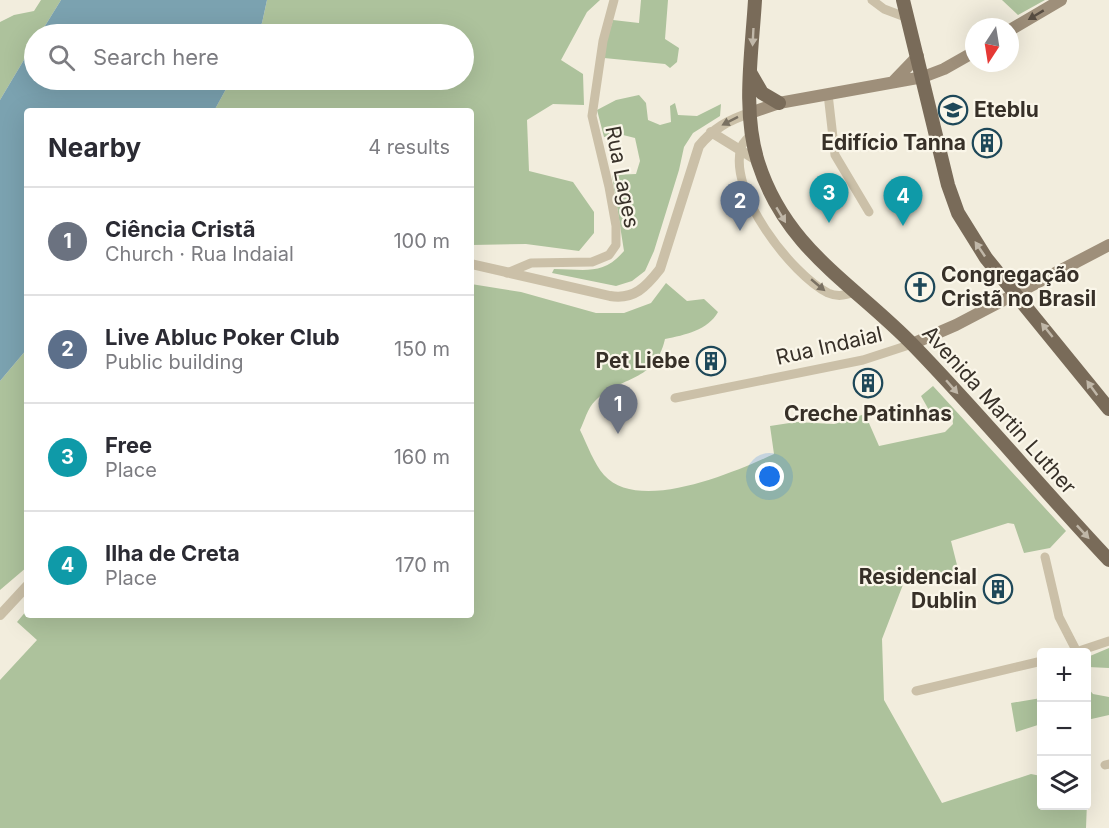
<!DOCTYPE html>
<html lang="en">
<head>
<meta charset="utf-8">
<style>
	body { margin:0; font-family:Inter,sans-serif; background:#f2f2f3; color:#2b2b33 }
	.controls { position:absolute; right:18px; bottom:18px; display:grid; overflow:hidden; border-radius:6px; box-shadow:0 6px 24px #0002 }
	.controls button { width:54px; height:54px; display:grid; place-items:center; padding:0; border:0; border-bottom:2px solid #e1e1e2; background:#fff; color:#2b2b33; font:30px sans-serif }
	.compass { position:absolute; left:965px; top:18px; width:54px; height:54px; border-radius:50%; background:#fff; box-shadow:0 6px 24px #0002; rotate:192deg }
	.you { position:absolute; left:770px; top:477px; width:21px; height:21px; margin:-15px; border:4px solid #fff; border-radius:50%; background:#1a73e8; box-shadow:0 0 0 9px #1a73e833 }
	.badge { display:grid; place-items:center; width:39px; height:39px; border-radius:50%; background:#0b8043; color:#fff; font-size:20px; font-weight:700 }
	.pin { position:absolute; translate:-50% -50px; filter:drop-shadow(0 2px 3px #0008) }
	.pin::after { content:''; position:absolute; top:32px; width:21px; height:18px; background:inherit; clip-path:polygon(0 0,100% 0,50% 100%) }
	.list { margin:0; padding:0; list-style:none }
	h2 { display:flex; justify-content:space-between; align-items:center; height:78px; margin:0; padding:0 24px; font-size:26px }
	h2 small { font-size:20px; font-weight:400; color:#7c7c81 }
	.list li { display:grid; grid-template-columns:39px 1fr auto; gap:18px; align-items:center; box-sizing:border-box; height:108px; padding:0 24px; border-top:2px solid #e1e1e2 }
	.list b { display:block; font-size:22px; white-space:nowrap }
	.list p { margin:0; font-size:20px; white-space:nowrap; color:#7c7c81 }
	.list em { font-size:20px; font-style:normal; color:#7c7c81 }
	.icon { flex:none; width:33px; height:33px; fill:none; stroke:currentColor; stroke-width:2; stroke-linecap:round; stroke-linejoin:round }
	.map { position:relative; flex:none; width:1109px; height:828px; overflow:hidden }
	.search { position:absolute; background:#fff; box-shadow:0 6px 24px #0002; left:24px; top:24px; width:450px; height:66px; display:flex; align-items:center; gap:15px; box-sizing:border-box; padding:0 21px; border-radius:33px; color:#7c7c81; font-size:22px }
	.panel { position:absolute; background:#fff; box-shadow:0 6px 24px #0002; left:24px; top:108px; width:450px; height:510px; border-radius:6px }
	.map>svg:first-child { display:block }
</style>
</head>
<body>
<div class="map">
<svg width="1109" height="828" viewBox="0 0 1109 828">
	<rect width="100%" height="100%" fill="#f2eddd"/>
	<!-- green -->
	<path fill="#adc29c" d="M41 0H61L40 34H34V43L0 100V22L14 15 34 11Z
		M267 0H600L587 12 561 60 583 74 584 105 553 104 527 120 529 171 573 182 594 212V233L579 251 526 244 472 245 471 111H214L231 80H464V34H256L262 23Z
		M641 0H668L665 39 679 48 677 62 670 68 665 64 604 58 606 42 613 20 639 23Z
		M1002 0H1045L1018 15Z
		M639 95 646 103 648 120 660 125 671 122 670 106 675 103 678 115 697 116 721 104 720 116 693 133 684 147 679 170 654 251 645 271 632 281 616 286 552 273 554 269C584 269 603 276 624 251L612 175 636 174 640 161 635 138 623 135 604 137 597 110 616 100Z
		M666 283 687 301 704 299 718 312C708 330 685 335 665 339 655 383 621 375 595 401 588 407 584 422 580 430 587 444 594 464 604 475 639 514 735 472 774 454L770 426 796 422 834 424 865 414 879 446 945 432 953 424 952 415 930 412 921 396 933 386 1066 531 1050 548 1024 553 1014 524 1008 523 951 541 959 573 921 583 904 582 882 639 884 700 942 803 1031 774 1041 776 1042 806H1086L1087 802 1086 828H0V680L37 640 17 622 27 610V615H471V284L521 292 596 313H624L651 303Z
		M27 349V567L0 590V381Z
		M1109 648V668L1088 667 1090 656Z
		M1087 687 1093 694 1109 697V715L1087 720Z
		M1041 698V724L1016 732 1011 703Z"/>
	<!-- water -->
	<path fill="#7ba2b0" d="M61 0H267L262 23 256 34H40Z
		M34 43V80H231L214 111H27V349L0 381V100Z"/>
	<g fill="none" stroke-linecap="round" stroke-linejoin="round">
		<!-- minor -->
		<path stroke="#cbc0a8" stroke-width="9" d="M872 0 884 9 908 18
			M828 94 835 155 869 212
			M752 134C748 138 742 143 741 148 728 192 791 274 828 293 837 297 845 296 854 292
			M507 273 531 263 592 262 609 255 616 245V226L609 187 592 116 603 41 614 0
			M675 398 863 360 912 344
			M1045 557 1059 617 1077 652
			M1076 652 1109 641
			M916 691 1042 661
			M1105 765 1109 764"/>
		<!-- tertiary -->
		<path stroke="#cbc0a8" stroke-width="10" d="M711 132 758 161
			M471 264 610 296C634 300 646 287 660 269L699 146C713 129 728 120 750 113
			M0 615 27 586"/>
		<!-- secondary -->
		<path stroke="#9e8f7a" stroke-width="12" d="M1010 30 1061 0
			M893 82 918 56
			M750 113 779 103 923 77 944 69 974 52
			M912 344 956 325 1109 245"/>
		<!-- primary -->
		<path stroke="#796b59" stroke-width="14" d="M755 0C752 52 742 111 758 162 786 250 854 284 914 346 981 415 1043 490 1109 560
			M903 0 948 185 958 213 986 258 1109 409
			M751 74 762 93 779 103"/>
	</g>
	<!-- one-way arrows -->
	<defs><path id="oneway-solid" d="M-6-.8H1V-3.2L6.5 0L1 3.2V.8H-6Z" transform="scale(1.5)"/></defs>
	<use fill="#564c41" href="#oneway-solid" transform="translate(1036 15) rotate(149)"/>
	<g fill="#c0b7a8">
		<use href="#oneway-solid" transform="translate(753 37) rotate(93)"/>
		<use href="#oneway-solid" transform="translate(781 215) rotate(59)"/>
		<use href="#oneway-solid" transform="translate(980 249) rotate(-124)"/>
		<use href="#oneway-solid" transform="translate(1047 330) rotate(-129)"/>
		<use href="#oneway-solid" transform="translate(952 387) rotate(49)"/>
		<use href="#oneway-solid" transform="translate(1092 388) rotate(-126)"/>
		<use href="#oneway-solid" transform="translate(1083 532) rotate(47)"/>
	</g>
	<g fill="#7a7162">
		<use href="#oneway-solid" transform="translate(730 121) rotate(153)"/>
		<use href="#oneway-solid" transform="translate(818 285) rotate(40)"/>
	</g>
	<!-- icons -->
	<defs>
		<g id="university-ring" transform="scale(1.5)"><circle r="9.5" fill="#faf6e9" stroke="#1e4859" stroke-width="1.5"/><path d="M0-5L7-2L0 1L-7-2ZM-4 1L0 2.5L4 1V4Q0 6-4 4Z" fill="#1e4859"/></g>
		<g id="building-ring" transform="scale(1.5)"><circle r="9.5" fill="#faf6e9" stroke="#1e4859" stroke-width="1.5"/><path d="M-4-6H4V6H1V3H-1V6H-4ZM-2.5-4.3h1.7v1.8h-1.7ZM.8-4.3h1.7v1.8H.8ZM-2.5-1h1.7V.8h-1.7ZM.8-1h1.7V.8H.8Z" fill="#1e4859"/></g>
		<g id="church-ring" transform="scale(1.5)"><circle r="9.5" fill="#faf6e9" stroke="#1e4859" stroke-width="1.5"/><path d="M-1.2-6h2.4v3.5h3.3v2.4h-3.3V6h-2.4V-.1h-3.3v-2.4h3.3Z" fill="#1e4859"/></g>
	</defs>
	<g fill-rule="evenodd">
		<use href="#university-ring" x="953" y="110"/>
		<use href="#building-ring" x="987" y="143"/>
		<use href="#church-ring" x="920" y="287"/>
		<use href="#building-ring" x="711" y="361"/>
		<use href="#building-ring" x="868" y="383"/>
		<use href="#building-ring" x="998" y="589"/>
	</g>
	<g text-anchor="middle" stroke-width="4.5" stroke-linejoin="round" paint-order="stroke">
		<!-- poi labels -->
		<g font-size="21" font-weight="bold" fill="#373028" stroke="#faf6e9" text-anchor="end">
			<text x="974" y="117" text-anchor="start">Eteblu</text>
			<text x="966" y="150">Edifício Tanna</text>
			<text x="941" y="282" text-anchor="start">Congregação<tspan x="941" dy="24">Cristã no Brasil</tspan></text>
			<text x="690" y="368">Pet Liebe</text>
			<text x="868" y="421" text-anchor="middle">Creche Patinhas</text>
			<text x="977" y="584">Residencial<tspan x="977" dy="24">Dublin</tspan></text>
		</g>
		<!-- street labels -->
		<g font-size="21" fill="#373028" stroke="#faf6e9">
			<text transform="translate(622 177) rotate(79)" y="7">Rua Lages</text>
			<text transform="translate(829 346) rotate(-13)" y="7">Rua Indaial</text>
			<text transform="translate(999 410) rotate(48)" y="7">Avenida Martin Luther</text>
		</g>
	</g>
</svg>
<div class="controls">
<button>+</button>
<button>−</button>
<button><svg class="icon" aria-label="layers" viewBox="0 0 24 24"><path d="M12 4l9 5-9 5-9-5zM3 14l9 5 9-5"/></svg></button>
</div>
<svg class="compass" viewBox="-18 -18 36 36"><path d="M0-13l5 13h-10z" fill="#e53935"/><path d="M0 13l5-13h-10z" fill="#7c7c81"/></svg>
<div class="you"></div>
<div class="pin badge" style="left:618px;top:434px;background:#6b7280">1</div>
<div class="pin badge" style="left:740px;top:231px;background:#5c6f8a">2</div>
<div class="pin badge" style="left:829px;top:223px;background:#0f9aa8">3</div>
<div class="pin badge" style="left:903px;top:226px;background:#0f9aa8">4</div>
<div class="search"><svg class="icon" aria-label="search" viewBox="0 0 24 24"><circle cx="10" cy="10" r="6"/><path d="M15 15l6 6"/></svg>Search here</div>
<section class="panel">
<h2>Nearby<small>4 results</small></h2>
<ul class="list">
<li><span class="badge" style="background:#6b7280">1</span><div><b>Ciência Cristã</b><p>Church · Rua Indaial</p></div><em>100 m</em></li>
<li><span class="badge" style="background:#5c6f8a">2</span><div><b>Live Abluc Poker Club</b><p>Public building</p></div><em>150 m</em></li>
<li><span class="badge" style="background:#0f9aa8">3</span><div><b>Free</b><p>Place</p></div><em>160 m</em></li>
<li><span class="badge" style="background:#0f9aa8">4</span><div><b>Ilha de Creta</b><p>Place</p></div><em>170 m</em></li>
</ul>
</section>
</div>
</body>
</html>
